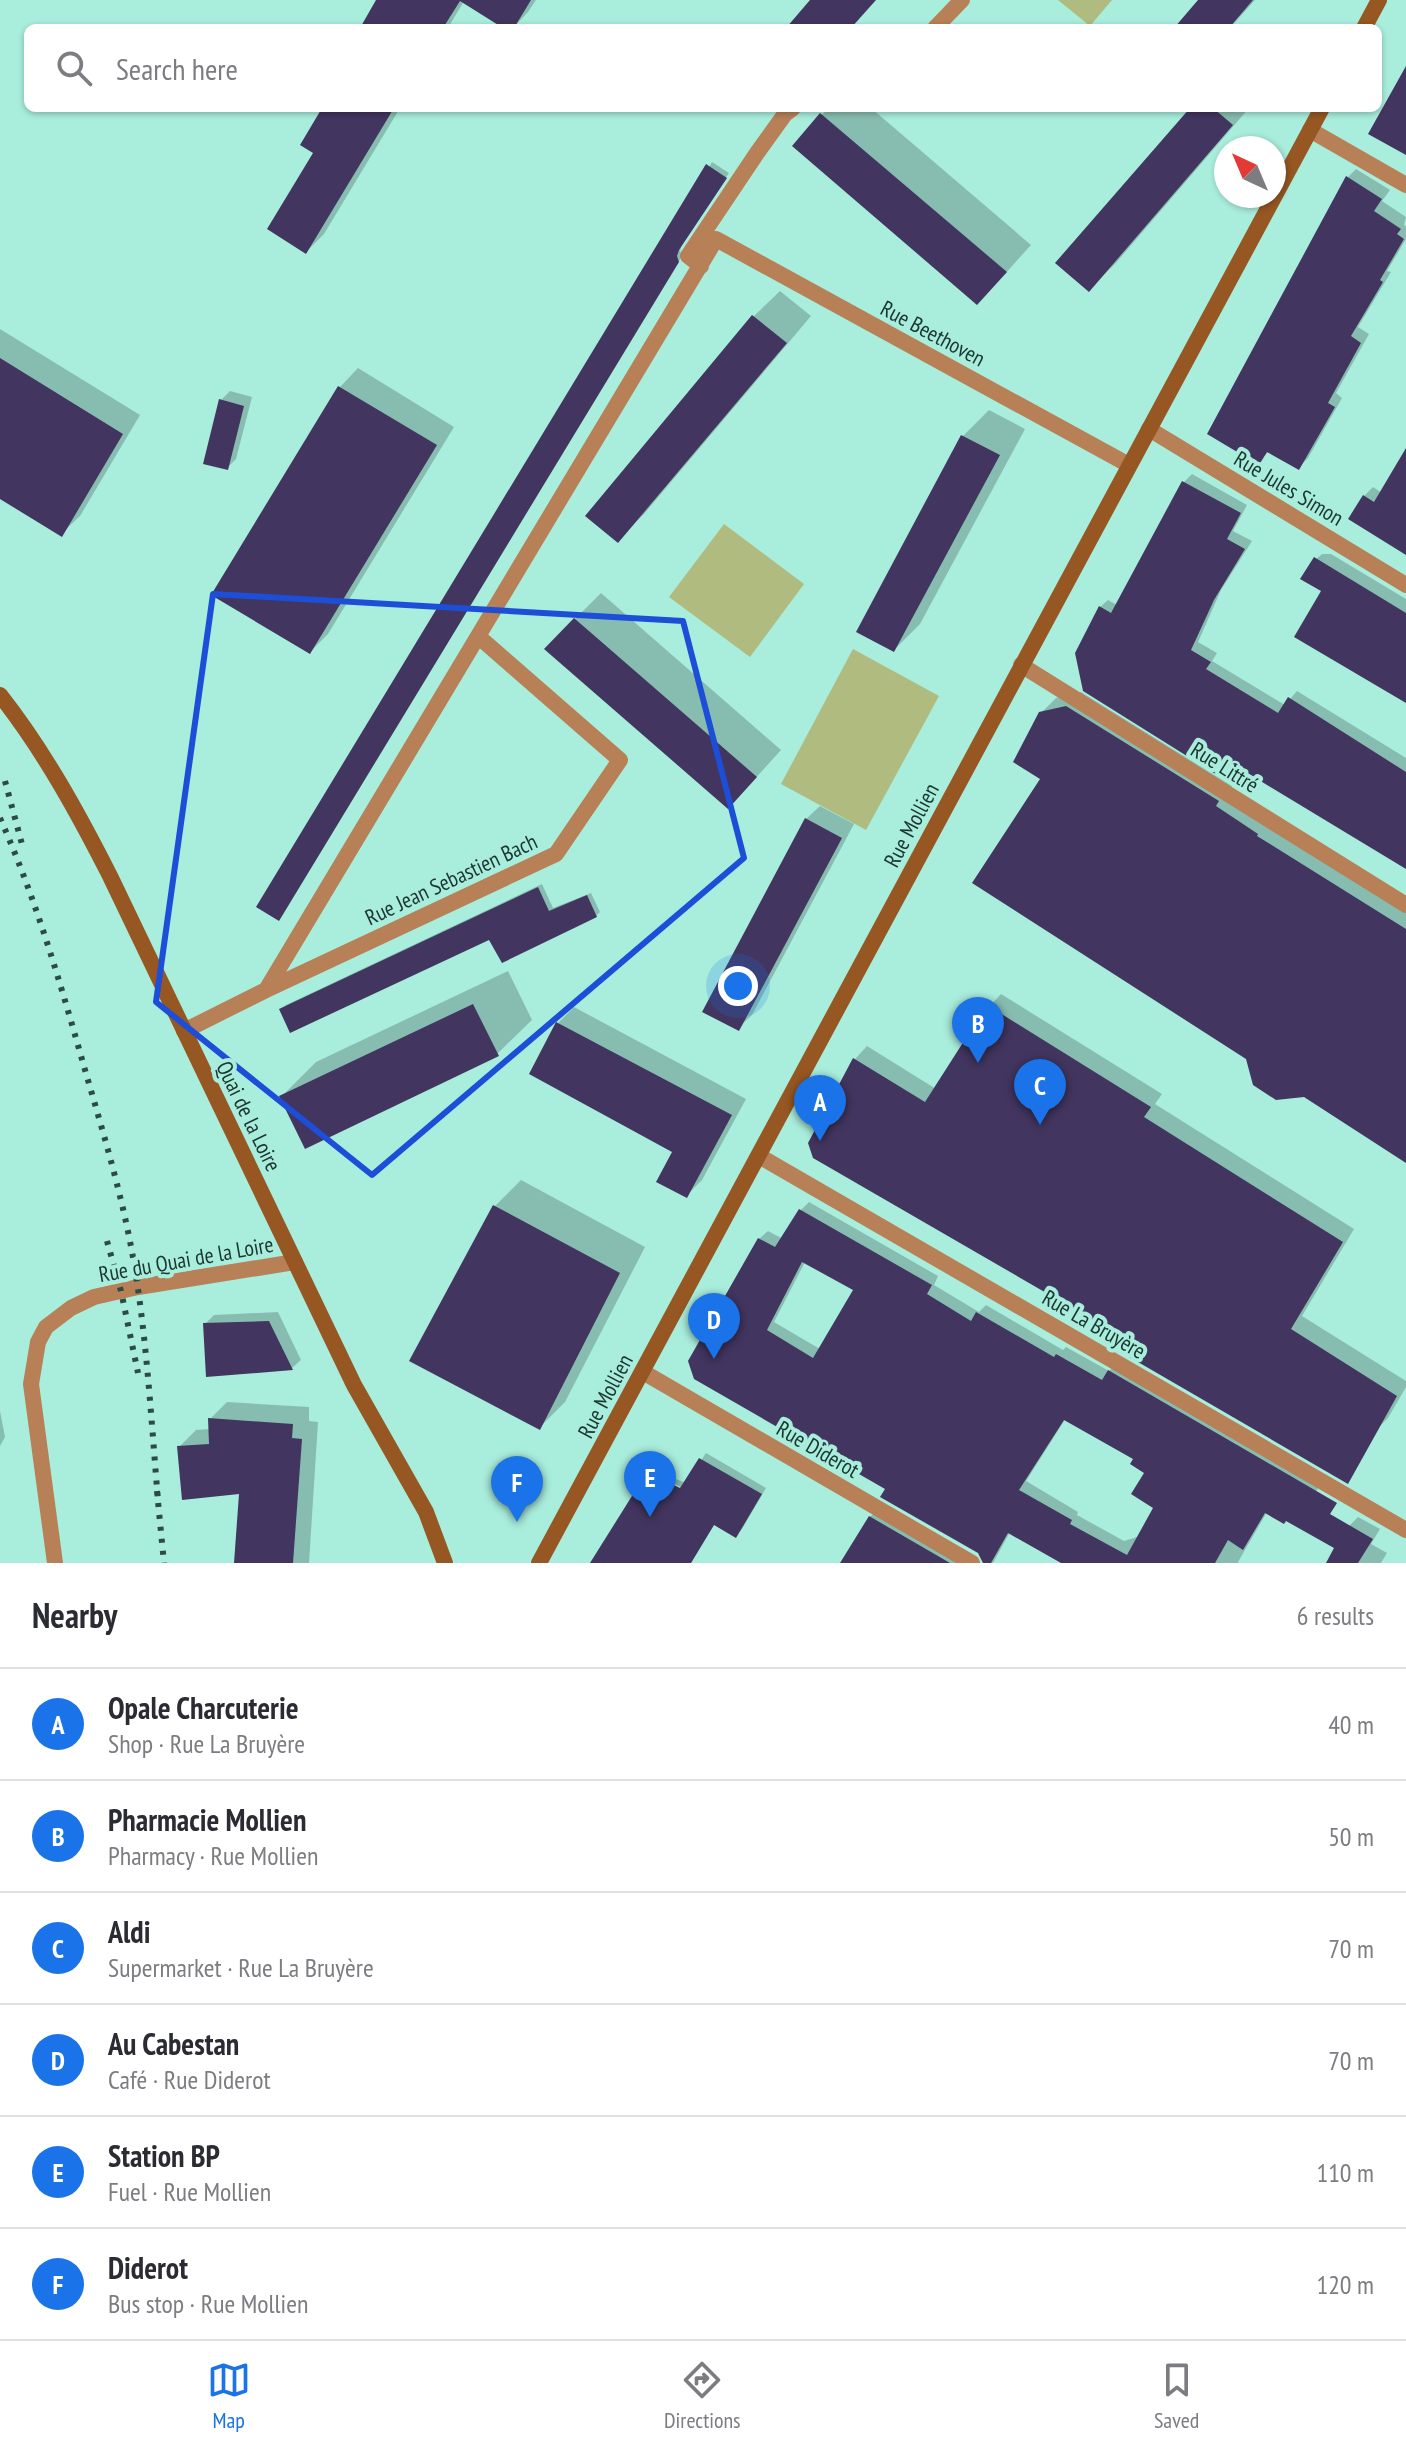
<!DOCTYPE html>
<html lang="en">
<head>
<meta charset="utf-8">
<style>
	body { margin:0; font-family:"PT Sans Narrow",sans-serif; background:#f7f7f7; color:#2b2b33 }
	.compass { position:absolute; left:1214px; top:136px; width:72px; height:72px; border-radius:50%; background:#fff; box-shadow:0 2px 6px #0004; rotate:316deg }
	.you { position:absolute; left:738px; top:986px; width:28px; height:28px; margin:-20px; border:6px solid #fff; border-radius:50%; background:#1a73e8; box-shadow:0 0 0 12px #1a73e833 }
	.badge { display:grid; place-items:center; width:52px; height:52px; border-radius:50%; background:#1a73e8; color:#fff; font-size:26px; font-weight:700 }
	.pin { position:absolute; translate:-50% -66px; filter:drop-shadow(0 2px 4px #0008) }
	.pin::after { content:''; position:absolute; top:42px; width:28px; height:24px; background:inherit; clip-path:polygon(0 0,100% 0,50% 100%) }
	.list { margin:0; padding:0; list-style:none }
	h2 { display:flex; justify-content:space-between; align-items:center; height:104px; margin:0; padding:0 32px; font-size:34px }
	h2 small { font-size:26px; font-weight:400; color:#7c7c81 }
	.list li { display:grid; grid-template-columns:52px 1fr auto; gap:24px; align-items:center; box-sizing:border-box; height:112px; padding:0 32px; border-top:2px solid #e1e1e2 }
	.list b { display:block; font-size:30px; white-space:nowrap }
	.list p { margin:0; font-size:26px; white-space:nowrap; color:#7c7c81 }
	.list em { font-size:26px; font-style:normal; color:#7c7c81 }
	.icon { flex:none; width:44px; height:44px; fill:none; stroke:currentColor; stroke-width:2; stroke-linecap:round; stroke-linejoin:round }
	.map { position:relative; flex:none; width:1406px; height:1563px; overflow:hidden }
	.search { position:absolute; background:#fff; box-shadow:0 2px 6px #0004; left:24px; right:24px; top:24px; height:88px; display:flex; align-items:center; gap:20px; box-sizing:border-box; padding:0 28px; border-radius:12px; color:#7c7c81; font-size:30px }
	.sheet { height:776px; background:#fff }
	nav { display:flex; justify-content:space-around; align-items:center; box-sizing:border-box; height:112px; border-top:2px solid #e1e1e2; background:#fff; font-size:22px; color:#7c7c81 }
	nav a { display:grid; justify-items:center; gap:4px }
	nav .on { color:#1a73e8 }
	.map>svg:first-child { display:block }
</style>
</head>
<body>
<div class="map">
<svg width="1406" height="1563" viewBox="0 0 1406 1563">
	<rect width="100%" height="100%" fill="#a9eddc"/>
	<!-- green -->
	<path fill="#b0bb7f" d="M1058 0H1112L1090 26Z
		M724 524 804 584 750 657 669 597Z
		M853 649 939 696 866 830 781 784Z"/>
	<!-- shadow -->
	<path fill="#0003" fill-rule="evenodd" d="M379 0H536L528 12 513 28H507L464 1 448 28H362Z
		M1201 0H1255L1230 28H1179Z
		M324 108H400L324 234 306 252 316 152Z
		M828 108H871L1031 245 1003 276 795 146Z
		M1192 108H1249L1115 264 1089 289Z
		M712 162 729 173 682 244 680 251 682 256 282 914Z
		M1356 169 1390 190 1382 201 1406 217 1404 225 1406 226V239L1387 271 1391 272 1358 327 1369 334 1336 393 1342 398 1308 458 1299 467 1269 451 1259 462 1347 178Z
		M780 291 811 316 644 514 618 540 754 316Z
		M0 329 140 415 80 516 61 534 0 497Z
		M358 368 454 427 328 634 310 652 214 594 340 387Z
		M230 391 252 397 236 459 227 468 221 400Z
		M989 410 1025 429 920 624 894 650 963 436Z
		M1406 456V553L1350 519 1364 496 1373 487 1382 493Z
		M1192 474 1247 505 1233 531 1252 541 1221 590 1198 642 1217 653 1212 661 1285 705 1297 691 1406 758V867L1241 767 1230 780 1100 607 1108 600 1117 605 1184 482Z
		M1322 554H1331L1406 599V701L1324 591 1312 563Z
		M601 593 781 750 753 781 575 619Z
		M1081 692 1232 786 1229 791 1406 906V1160L1247 1058 1043 778 1041 713 1056 698Z
		M820 806 854 824 752 1015 738 1028 806 819Z
		M542 884 553 908 591 893 600 912 596 916 490 937 282 1009 286 1005Z
		M508 971 532 1020 497 1054 282 1096 316 1062Z
		M1001 994 1162 1094 1155 1104 1354 1229 1302 1316 1406 1381V1387L1388 1418 1376 1430 1128 1338 810 1143 855 1059 867 1046 936 1089 989 1007Z
		M574 1007 746 1099 702 1180 686 1196 675 1151 558 1023Z
		M521 1180 645 1247 565 1402 539 1428 495 1206Z
		M809 1202 938 1276 934 1285 979 1312 986 1305 1063 1350 1066 1347 1109 1371 1118 1363 1322 1482 1302 1514 1267 1512 1238 1562 1239 1563H1065L1010 1532 993 1563H985L979 1552 888 1488 696 1378 759 1239 768 1231 783 1239 801 1210ZM805 1262 856 1290 820 1349 774 1322ZM1066 1418 1136 1458 1147 1473 1156 1507 1140 1536 1124 1541 1077 1515 1078 1512 1026 1481Z
		M278 1312 301 1360 292 1368 205 1324 214 1315Z
		M227 1402 309 1407V1421L318 1422 309 1563H236L241 1491 179 1447 196 1430 211 1429 210 1419Z
		M0 1411 5 1437 0 1446Z
		M706 1453 766 1488 742 1529 736 1535 715 1523 691 1563H604L643 1482 649 1476 669 1487 690 1491 672 1483 676 1479 686 1483Z
		M878 1509 972 1563H842L870 1517Z
		M1358 1517 1380 1529 1371 1544 1387 1553 1381 1563H1331L1349 1526Z"/>
	<!-- building -->
	<path fill="#42355f" fill-rule="evenodd" d="M376 0H531L514 28H503L460 1 443 28H360Z
		M810 0H876L851 28H786Z
		M1198 0H1253L1229 28H1174Z
		M1406 66V155L1368 134Z
		M322 108H394L306 254 267 229 313 153 300 145Z
		M1190 108H1213L1233 125 1089 292 1055 263Z
		M820 113 1007 272 977 305 792 146Z
		M706 164 727 178 679 250 677 256 679 262 279 921 256 907Z
		M1346 176 1382 199 1374 211 1401 229 1397 234 1404 239 1380 280 1383 282 1351 336 1361 343 1328 403 1335 407 1299 470 1267 452 1259 465 1207 434Z
		M752 315 787 343 618 543 585 516Z
		M0 358 123 434 62 537 0 499Z
		M338 386 437 445 310 654 211 595Z
		M219 399 244 406 228 470 203 464Z
		M961 435 1000 455 894 652 856 632Z
		M1406 448V555L1348 519 1363 495 1374 502Z
		M1182 481 1241 513 1227 539 1245 549 1214 600 1191 650 1211 662 1206 669 1278 713 1288 697 1406 772V869L1239 768 1230 783 1083 691 1075 653 1099 606 1111 613Z
		M1314 557 1406 613V703L1294 637 1321 591 1300 579Z
		M574 618 757 777 728 809 544 649Z
		M1066 706 1219 801 1216 806 1258 834 1257 836 1406 929V1163L1304 1097 1276 1100 1253 1085 1246 1059 972 883 1040 779 1013 762 1039 712Z
		M805 818 842 838 739 1031 702 1012Z
		M538 887 549 911 587 895 597 917 502 963 489 940 290 1033 279 1009Z
		M473 1004 499 1056 305 1149 279 1096Z
		M987 1005 1151 1107 1144 1117 1343 1242 1291 1329 1397 1396 1348 1484 1119 1351 1126 1339 813 1158 808 1143 853 1058 925 1102Z
		M556 1022 732 1115 687 1198 656 1182 672 1152 529 1074Z
		M493 1205 620 1273 540 1430 409 1361Z
		M799 1209 932 1285 927 1294 971 1321 976 1312 1054 1357 1056 1354 1102 1380 1108 1370 1337 1503 1330 1514 1373 1539 1358 1563H1326L1334 1548 1286 1521 1284 1524 1265 1513 1243 1550 1228 1540 1215 1563H1061L1008 1533 991 1563H983L978 1553 880 1497 885 1489 694 1379 688 1361 758 1238 775 1247ZM802 1262 853 1290 813 1358 767 1330ZM1064 1420 1133 1459 1130 1464 1144 1473 1131 1494 1153 1508 1127 1555 1070 1524 1072 1520 1019 1490Z
		M269 1321 293 1370 206 1377 203 1323Z
		M208 1418 293 1424 292 1438 302 1439 293 1563H234L239 1494 182 1500 177 1446 209 1444Z
		M699 1458 762 1494 736 1538 714 1525 691 1563H590L642 1480 664 1492 669 1483 680 1488Z
		M869 1516 950 1563H840Z"/>
	<g fill="none" stroke-linecap="round" stroke-linejoin="round">
		<!-- street -->
		<path stroke="#b78057" stroke-width="16" d="M935 28 962 0
			M1310 130 1406 185
			M701 266 688 256 757 153 785 114 793 108
			M1149 429 1406 585
			M1021 665 1406 905
			M266 990 716 239 1129 465
			M184 1031 266 990 556 854 620 760 479 637
			M759 1156 1406 1530
			M643 1372 972 1563
			M55 1563 31 1384 38 1342 46 1327 71 1308 94 1297 138 1287 295 1262"/>
		<!-- secondary -->
		<path stroke="#965722" stroke-width="16" d="M1364 28 1379 0
			M0 695C44 751 78 813 110 876L354 1385 426 1512 445 1563
			M539 1563 1322 108"/>
		<!-- rail -->
		<path stroke="#2b4b44" stroke-width="6" stroke-dasharray="4 8" stroke-linecap="butt" d="M5 781 23 848
			M0 818C36 899 61 985 85 1070 106 1142 128 1215 138 1289 148 1359 152 1430 158 1500
			M107 1241 121 1291 138 1373
			M157 1491 164 1563"/>
	</g>
	<!-- marked area -->
	<path fill="none" stroke="#1d4ed8" stroke-width="6" stroke-linejoin="round" d="M213 594 683 621 744 858 372 1175 156 1002Z"/>
	<g text-anchor="middle" stroke-width="8" stroke-linejoin="round" paint-order="stroke">
		<!-- street labels -->
		<g font-size="22" fill="#1b3630" stroke="#a9eddc">
			<text transform="translate(933 333) rotate(28)" y="8">Rue Beethoven</text>
			<text transform="translate(1289 488) rotate(31)" y="8">Rue Jules Simon</text>
			<text transform="translate(1225 767) rotate(32)" y="8">Rue Littré</text>
			<text transform="translate(911 825) rotate(-62)" y="8">Rue Mollien</text>
			<text transform="translate(451 879) rotate(-25)" y="8">Rue Jean Sebastien Bach</text>
			<text transform="translate(249 1116) rotate(64)" y="8">Quai de la Loire</text>
			<text transform="translate(186 1259) rotate(-10)" y="8">Rue du Quai de la Loire</text>
			<text transform="translate(1094 1324) rotate(30)" y="8">Rue La Bruyère</text>
			<text transform="translate(605 1396) rotate(-62)" y="8">Rue Mollien</text>
			<text transform="translate(818 1449) rotate(30)" y="8">Rue Diderot</text>
		</g>
	</g>
</svg>
<svg class="compass" viewBox="-18 -18 36 36"><path d="M0-13l5 13h-10z" fill="#e53935"/><path d="M0 13l5-13h-10z" fill="#7c7c81"/></svg>
<div class="you"></div>
<div class="pin badge" style="left:820px;top:1141px">A</div>
<div class="pin badge" style="left:978px;top:1063px">B</div>
<div class="pin badge" style="left:1040px;top:1125px">C</div>
<div class="pin badge" style="left:714px;top:1359px">D</div>
<div class="pin badge" style="left:650px;top:1517px">E</div>
<div class="pin badge" style="left:517px;top:1522px">F</div>
<div class="search"><svg class="icon" aria-label="search" viewBox="0 0 24 24"><circle cx="10" cy="10" r="6"/><path d="M15 15l6 6"/></svg>Search here</div>
</div>
<section class="sheet">
<h2>Nearby<small>6 results</small></h2>
<ul class="list">
<li><span class="badge">A</span><div><b>Opale Charcuterie</b><p>Shop · Rue La Bruyère</p></div><em>40 m</em></li>
<li><span class="badge">B</span><div><b>Pharmacie Mollien</b><p>Pharmacy · Rue Mollien</p></div><em>50 m</em></li>
<li><span class="badge">C</span><div><b>Aldi</b><p>Supermarket · Rue La Bruyère</p></div><em>70 m</em></li>
<li><span class="badge">D</span><div><b>Au Cabestan</b><p>Café · Rue Diderot</p></div><em>70 m</em></li>
<li><span class="badge">E</span><div><b>Station BP</b><p>Fuel · Rue Mollien</p></div><em>110 m</em></li>
<li><span class="badge">F</span><div><b>Diderot</b><p>Bus stop · Rue Mollien</p></div><em>120 m</em></li>
</ul>
</section>
<nav>
<a class="on"><svg class="icon" aria-label="map" viewBox="0 0 24 24"><path d="M3 6l6-2 6 2 6-2v14l-6 2-6-2-6 2zM9 4v14M15 6v14"/></svg>Map</a>
<a><svg class="icon" aria-label="directions" viewBox="0 0 24 24"><path d="M12 3l9 9-9 9-9-9zM9 14v-3h6M13 9l2 2-2 2"/></svg>Directions</a>
<a><svg class="icon" aria-label="saved" viewBox="0 0 24 24"><path d="M7 4h10v16l-5-4-5 4z"/></svg>Saved</a>
</nav>
</body>
</html>
